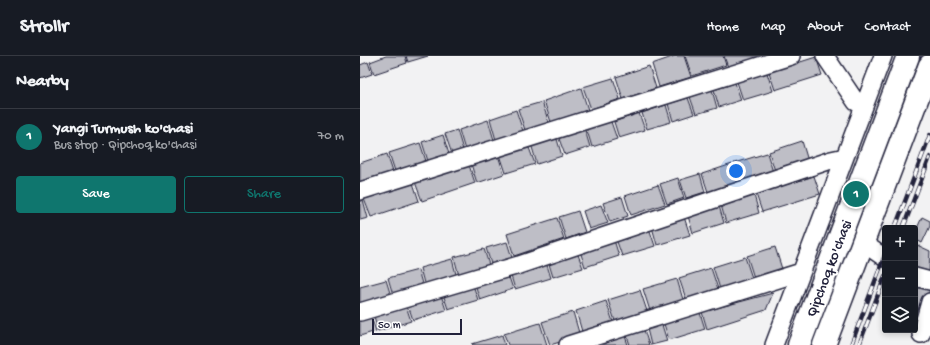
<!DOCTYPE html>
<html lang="en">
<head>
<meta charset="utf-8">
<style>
	body { margin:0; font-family:"Gochi Hand",sans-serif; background:#242831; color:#f1f3f6 }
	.controls { position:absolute; right:12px; bottom:12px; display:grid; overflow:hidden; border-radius:4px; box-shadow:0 2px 6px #0003 }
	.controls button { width:36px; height:36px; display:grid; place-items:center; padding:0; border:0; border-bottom:1px solid #363941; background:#171b24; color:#f1f3f6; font:20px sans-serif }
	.scale { position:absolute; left:12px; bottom:10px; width:90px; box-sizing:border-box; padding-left:4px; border:2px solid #22223b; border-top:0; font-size:11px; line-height:14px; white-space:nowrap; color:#22223b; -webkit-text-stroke:3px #fff; paint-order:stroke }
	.you { position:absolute; left:376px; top:115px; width:14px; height:14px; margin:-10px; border:3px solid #fff; border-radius:50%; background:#1a73e8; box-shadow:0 0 0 6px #1a73e833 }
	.badge { display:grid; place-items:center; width:26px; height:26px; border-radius:50%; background:#0f766e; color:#fff; font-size:13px; font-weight:700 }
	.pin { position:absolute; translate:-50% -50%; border:2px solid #fff; box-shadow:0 1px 4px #0006 }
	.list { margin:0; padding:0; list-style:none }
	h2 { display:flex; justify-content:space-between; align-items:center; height:52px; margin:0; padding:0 16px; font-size:17px }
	h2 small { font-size:13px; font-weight:400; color:#9ea1a6 }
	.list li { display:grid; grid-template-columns:26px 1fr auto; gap:12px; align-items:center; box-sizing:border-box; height:56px; padding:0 16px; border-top:1px solid #363941 }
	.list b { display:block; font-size:15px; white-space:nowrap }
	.list p { margin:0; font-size:13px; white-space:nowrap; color:#9ea1a6 }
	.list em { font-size:13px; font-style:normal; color:#9ea1a6 }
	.actions { display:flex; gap:8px; padding:12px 16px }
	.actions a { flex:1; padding:9px 0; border:1px solid #0f766e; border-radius:4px; text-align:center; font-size:14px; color:#0f766e }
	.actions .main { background:#0f766e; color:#fff }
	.icon { flex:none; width:22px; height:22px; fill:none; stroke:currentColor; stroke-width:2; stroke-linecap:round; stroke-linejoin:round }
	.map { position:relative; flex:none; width:570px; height:289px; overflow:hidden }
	header { display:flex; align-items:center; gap:24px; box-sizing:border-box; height:56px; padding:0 20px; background:#171b24; border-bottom:1px solid #363941 }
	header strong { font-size:19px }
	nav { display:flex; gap:22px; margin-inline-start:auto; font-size:14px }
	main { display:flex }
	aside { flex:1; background:#171b24 }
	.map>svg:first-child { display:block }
</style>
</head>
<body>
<header>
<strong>Strollr</strong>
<nav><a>Home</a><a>Map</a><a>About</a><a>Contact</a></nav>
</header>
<main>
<aside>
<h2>Nearby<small></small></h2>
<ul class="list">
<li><span class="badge">1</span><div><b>Yangi Turmush ko'chasi</b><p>Bus stop · Qipchoq ko'chasi</p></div><em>70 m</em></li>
</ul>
<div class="actions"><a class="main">Save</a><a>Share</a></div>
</aside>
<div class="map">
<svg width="570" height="289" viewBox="0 0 570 289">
	<rect width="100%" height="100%" fill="#f2f2f3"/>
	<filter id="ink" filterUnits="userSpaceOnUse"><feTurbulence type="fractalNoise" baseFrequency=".025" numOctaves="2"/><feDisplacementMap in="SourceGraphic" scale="8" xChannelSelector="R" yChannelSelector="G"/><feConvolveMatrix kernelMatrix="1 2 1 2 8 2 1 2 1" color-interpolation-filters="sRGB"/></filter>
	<g filter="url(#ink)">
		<!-- building -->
		<path fill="#bebec6" stroke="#22223b" d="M26 0H45L47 7 14 18 10 6Z
			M46 0H68L48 6Z
			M315 0H324L331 21 299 31 292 8Z
			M325 0H363L366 9 332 20Z
			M364 0H398L399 4 369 14Z
			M456 1 462 19 415 34 409 16Z
			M8 6 12 18 0 22V9Z
			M289 10 296 32 263 43 256 21Z
			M407 17 413 35 383 44 377 26Z
			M253 22 260 43 231 53 223 31Z
			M375 27 381 44 359 51 354 34Z
			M221 32 228 54 191 66 184 45Z
			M352 34 357 52 336 58 330 41Z
			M328 42 334 58 313 65 308 48Z
			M182 46 189 67 165 74 158 53Z
			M306 49 311 66 287 73 282 57Z
			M156 54 163 75 136 84 130 63Z
			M279 57 285 74 259 82 254 66Z
			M250 63 257 83 232 91 226 71Z
			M128 64 134 84 105 94 99 74Z
			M224 71 230 91 205 99 198 80Z
			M97 74 103 94 92 98 85 78Z
			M83 79 89 98 68 105 62 86Z
			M196 80 202 100 177 108 171 88Z
			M442 85 448 105 415 115 409 96Z
			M60 87 66 105 35 115 29 97Z
			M168 89 175 108 146 117 140 99Z
			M407 97 413 116 380 126 374 107Z
			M27 98 33 116 0 127V107Z
			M138 99 144 118 117 127 111 108Z
			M372 108 378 127 348 136 342 118Z
			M109 109 115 127 62 145 55 126Z
			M340 118 345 136 326 142 320 124Z
			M454 120 460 138 402 156 396 138Z
			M318 122 324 142 307 148 300 128Z
			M53 127 59 145 11 161 4 143Z
			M298 129 305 148 271 159 265 140Z
			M394 139 399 157 366 167 361 149Z
			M262 141 268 160 250 166 243 147Z
			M3 144 8 162 0 164V145Z
			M241 149 248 167 229 173 223 155Z
			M359 150 364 167 333 177 328 160Z
			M218 155 225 176 206 183 199 161Z
			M324 161 330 179 297 189 292 171Z
			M562 161 570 165V170L562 187 555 183V177Z
			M197 162 204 183 154 200 147 178Z
			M289 172 295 190 262 200 256 183Z
			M254 184 259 200 225 211 220 195Z
			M147 186 153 205 132 211 126 192Z
			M557 189 570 195 569 218 555 211V193Z
			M415 191 423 216 395 225 387 200Z
			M124 193 130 212 99 220 94 201Z
			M217 196 223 212 193 221 188 205Z
			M385 201 393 225 361 236 353 211Z
			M92 203 97 222 65 231 60 212Z
			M186 206 191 222 155 233 150 217Z
			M351 212 359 236 327 246 319 222Z
			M58 214 63 231 33 239 28 222Z
			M148 218 153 233 120 244 115 228Z
			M317 223 324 247 291 258 283 233Z
			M26 224 31 240 0 248V231Z
			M555 228 570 233 559 268 555 266Z
			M113 229 118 244 88 253 83 238Z
			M280 234 288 258 256 268 248 244Z
			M413 237 406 254 347 273 342 256Z
			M81 239 86 254 53 264 48 249Z
			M246 245 254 269 223 279 216 255Z
			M46 250 51 265 18 275 14 260Z
			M213 256 220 280 190 289 182 266Z
			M340 257 345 273 309 284 304 268Z
			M11 261 16 275 0 280V264Z
			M180 267 187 289H148L144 278Z
			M302 269 307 285 291 289 287 273Z
			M284 274 289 289H270L267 280Z
			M142 279 145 289H113L112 288Z
			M265 280 268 289H242L241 288Z"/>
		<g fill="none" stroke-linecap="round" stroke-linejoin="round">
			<!-- minor casing -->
			<g stroke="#22223b" stroke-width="20">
				<path id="minor" d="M465 0 496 46 504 50
					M0 135 431 0
					M503 187 525 202
					M555 221 570 225
					M0 256 159 209 471 104 485 101
					M561 278 570 246
					M208 289 441 216
					M414 289 523 0"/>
			</g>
			<!-- major casing -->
			<g stroke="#22223b" stroke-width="25">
				<path id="major" d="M439 289 548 0
					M464 289 570 9"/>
			</g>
			<!-- minor -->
			<use href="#minor" stroke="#fff" stroke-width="17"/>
			<!-- major -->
			<use href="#major" stroke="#fff" stroke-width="22"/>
			<!-- rail casing -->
			<g stroke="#22223b" stroke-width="4.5">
				<path id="rail" d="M535 172 570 79
					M543 172 570 101
					M491 289 525 199
					M499 289 525 220"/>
			</g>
			<!-- rail -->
			<use href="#rail" stroke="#fff" stroke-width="3" stroke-dasharray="9" stroke-linecap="butt"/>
		</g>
	</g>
	<g text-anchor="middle" stroke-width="4" stroke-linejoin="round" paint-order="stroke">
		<!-- street labels -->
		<g font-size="15" fill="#22223b" stroke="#fff">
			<text transform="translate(468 212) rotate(-69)" y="5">Qipchoq ko'chasi</text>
		</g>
	</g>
</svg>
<div class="controls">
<button>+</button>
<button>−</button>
<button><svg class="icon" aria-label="layers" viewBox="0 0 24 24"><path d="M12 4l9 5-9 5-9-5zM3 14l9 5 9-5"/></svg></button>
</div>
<div class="scale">50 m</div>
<div class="you"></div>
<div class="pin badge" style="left:496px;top:138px">1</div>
</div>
</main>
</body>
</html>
